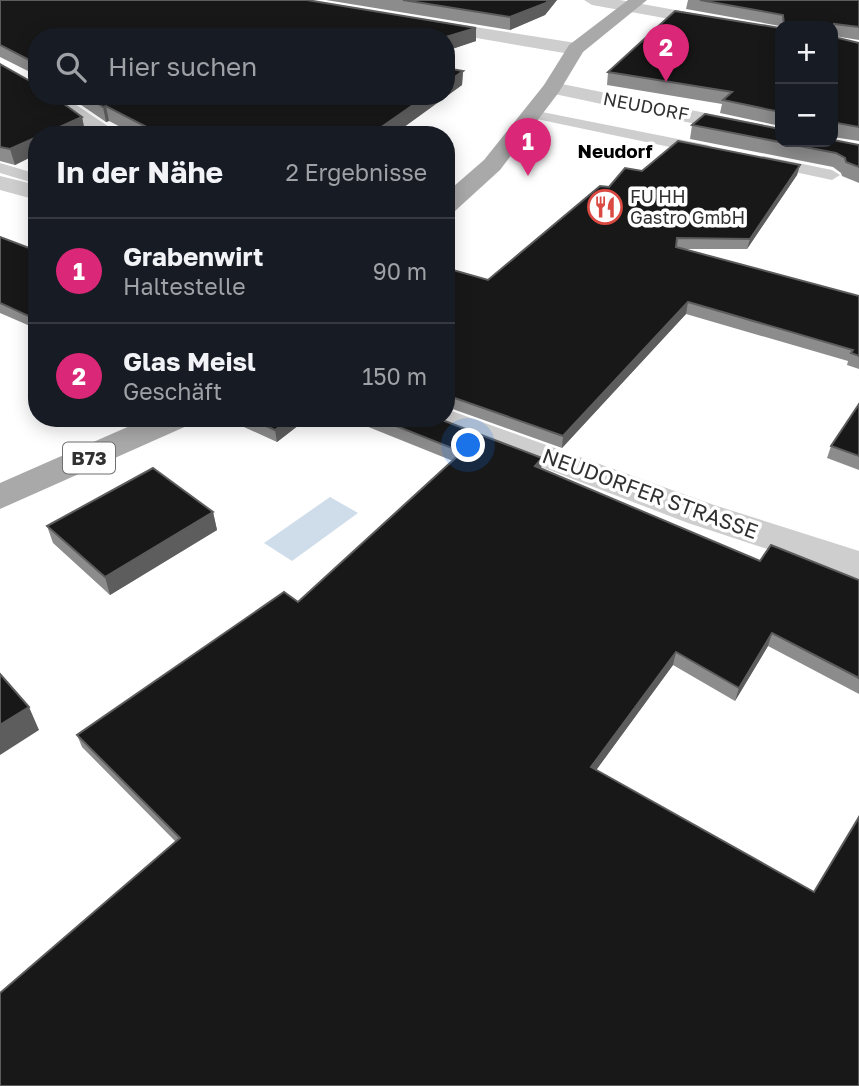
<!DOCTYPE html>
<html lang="de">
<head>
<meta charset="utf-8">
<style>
	body { margin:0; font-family:"Golos Text",sans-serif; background:#242831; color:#f1f3f6 }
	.controls { position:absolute; right:21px; top:21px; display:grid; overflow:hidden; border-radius:14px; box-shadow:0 4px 18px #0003 }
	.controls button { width:63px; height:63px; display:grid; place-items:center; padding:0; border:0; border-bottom:2px solid #363941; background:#171b24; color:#f1f3f6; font:35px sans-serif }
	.you { position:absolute; left:469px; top:446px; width:24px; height:24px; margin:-18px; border:5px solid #fff; border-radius:50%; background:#1a73e8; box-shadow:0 0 0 10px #1a73e833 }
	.badge { display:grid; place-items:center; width:46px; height:46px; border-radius:50%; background:#db2777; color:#fff; font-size:23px; font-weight:700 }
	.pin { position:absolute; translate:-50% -58px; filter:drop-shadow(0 2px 4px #0008) }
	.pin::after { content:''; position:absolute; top:37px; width:24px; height:21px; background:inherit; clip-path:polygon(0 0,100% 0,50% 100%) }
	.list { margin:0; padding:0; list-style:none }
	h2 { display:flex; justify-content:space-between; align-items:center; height:91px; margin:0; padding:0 28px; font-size:30px }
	h2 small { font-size:23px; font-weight:400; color:#9ea1a6 }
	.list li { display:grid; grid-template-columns:46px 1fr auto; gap:21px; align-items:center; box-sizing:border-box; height:105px; padding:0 28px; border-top:2px solid #363941 }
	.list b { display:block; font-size:26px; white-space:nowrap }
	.list p { margin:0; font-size:23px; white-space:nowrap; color:#9ea1a6 }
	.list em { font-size:23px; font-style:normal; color:#9ea1a6 }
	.icon { flex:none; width:38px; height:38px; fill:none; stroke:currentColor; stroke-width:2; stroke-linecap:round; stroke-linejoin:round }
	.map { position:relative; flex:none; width:859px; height:1086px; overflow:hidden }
	.search { position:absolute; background:#171b24; box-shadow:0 4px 18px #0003; left:28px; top:28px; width:427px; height:77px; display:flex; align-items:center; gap:18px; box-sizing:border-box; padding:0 24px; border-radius:28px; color:#9ea1a6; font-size:26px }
	.panel { position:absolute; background:#171b24; box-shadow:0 4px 18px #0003; left:28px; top:126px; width:427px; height:301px; border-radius:28px }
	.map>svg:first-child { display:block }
</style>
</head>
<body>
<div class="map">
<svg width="859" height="1086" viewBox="0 0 859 1086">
	<rect width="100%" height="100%" fill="#fff"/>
	<!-- water -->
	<path fill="#cfddeb" d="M330 497 358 513 292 561 264 543Z"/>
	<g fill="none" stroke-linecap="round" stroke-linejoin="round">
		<!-- service -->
		<path fill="#cecece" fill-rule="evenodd" d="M532 110 708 145 716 150 708 155 527 117 525 114Z
			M763 156 832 170 840 175 832 180 757 164 755 161Z
			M0 163 37 174V184L0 173Z"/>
		<!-- minor -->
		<path fill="#cecece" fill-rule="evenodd" d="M584 0H620L780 29V39L592 5Z
			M424 19 576 43 585 49 576 55 418 28 415 24Z
			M39 96H63L121 135H95Z
			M0 176 37 185V200L0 190Z
			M446 409 714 505 859 551V579L688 523 431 425 426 418H446Z"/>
		<!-- tertiary -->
		<path fill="#cecece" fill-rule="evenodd" d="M552 82 780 128V142L545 92 542 88 545 84Z"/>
		<!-- primary -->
		<path fill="#a9a9a9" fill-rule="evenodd" d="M628 0H647L583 52 559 92 500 170 455 211 446 213V193L484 160 544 85 569 45Z
			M148 418H194L189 425 0 509V483Z"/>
	</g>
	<!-- wall -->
	<path fill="#8c8c8c" d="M0 0 476 28V41L446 51V37H37V82L36 75 0 57Z
		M326 0H557L545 15 510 30Z
		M688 0H859V40L834 36V37L859 43V141L833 137V26H780L686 9Z
		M780 28V126L720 113 722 104 607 85 608 72Z
		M0 64 82 117 85 132 78 135H37V154L15 165 0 161Z
		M463 71 462 85 393 135H136L109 121 106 122 68 96H446Z
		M692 125 780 142 859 145V183L842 176 841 173 833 167 690 139Z
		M800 165 797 175 747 249H682L859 296V369L847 365 848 361 686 314 562 448 447 407 446 268 488 280 609 187 642 171Z
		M0 237 37 251V329L0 313Z
		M859 404V470L827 458 831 446Z
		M224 418H308L277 442Z
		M346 418H437L542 458 541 469 760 561 859 580V694L768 646 735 701 673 665 596 770 859 1086 175 841 82 747 77 735 298 602 453 461Z
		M213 512 217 530 110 595 53 543 47 526Z"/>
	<!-- shaded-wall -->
	<path fill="#5d5d5d" d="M549 0H557L545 15 510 30V17Z
		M476 28V41L446 51V37Z
		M463 71 462 85 393 135H370L426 96H446V83Z
		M106 106 109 121 106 122 103 107Z
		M82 117 85 132 78 135H42Z
		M837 123 833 136V137L834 125Z
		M37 137V154L15 165 10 149Z
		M800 165 797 175 747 249 750 239Z
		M688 302 686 314 562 448 563 436Z
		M291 418H308L277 442 275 430Z
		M542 458 541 470 535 466Z
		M213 512 217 530 110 595 105 577Z
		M772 633 768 646 735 701 739 688Z
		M676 652 673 665 589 780 591 767Z
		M29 707 39 730 0 755V725Z"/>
	<!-- building -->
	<path fill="#181818" stroke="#5d5d5d" stroke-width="2" d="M0 0H307L476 28 446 37H37L36 79 35 63 0 45Z
		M403 0H549L546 3 510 17Z
		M700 0H859V27L834 24V37L859 43V127L837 123 833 126V26H784L783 15Z
		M675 11 780 28V112L723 100 732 92 608 72Z
		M0 64 37 85V96H53L82 117 42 135H37V137L10 149 0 147Z
		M446 68 463 71 446 83Z
		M86 96H426L370 135H162L106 106 103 107Z
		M705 114 780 129V142H833V140L859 145V167L846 162 845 158 836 153 692 125Z
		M678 141 800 165 750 239 677 238 676 247 859 296V356L851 353 853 350 688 302 563 436 446 395V268L488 280 600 186 609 187 625 168 642 171Z
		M0 237 37 251V320L0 303Z
		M859 404V456L831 446Z
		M249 418H291L275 430Z
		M376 418H437L542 458 535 466 760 561 771 545 859 580V678L772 633 739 688 676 652 591 767 814 892 859 817V1086H0V993L180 838 77 735 284 592 298 602 462 452Z
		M153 468 213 512 105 577 47 526Z
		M0 674 29 707 0 725Z"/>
	<!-- icons -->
	<defs>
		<g id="restaurant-ring" transform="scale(1.75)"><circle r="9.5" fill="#fff" stroke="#da4a42" stroke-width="1.5"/><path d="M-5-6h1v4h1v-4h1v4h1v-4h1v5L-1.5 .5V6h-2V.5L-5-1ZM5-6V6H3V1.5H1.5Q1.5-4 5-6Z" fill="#da4a42"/></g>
	</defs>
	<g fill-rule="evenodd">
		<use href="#restaurant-ring" x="605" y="207"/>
	</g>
	<g text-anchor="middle" stroke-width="7" stroke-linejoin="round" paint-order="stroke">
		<!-- far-street labels -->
		<g font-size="18" fill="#313131" stroke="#fff">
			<text transform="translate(646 107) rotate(11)" y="6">NEUDORF</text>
		</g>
		<!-- far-poi labels -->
		<g font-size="18" fill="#313131" stroke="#fff" text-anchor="start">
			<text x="630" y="203">FU HH<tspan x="630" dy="21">Gastro GmbH</tspan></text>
		</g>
		<!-- far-neighbourhood labels -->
		<g font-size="19" font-weight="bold" fill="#000" stroke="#fff">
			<text x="615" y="158">Neudorf</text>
		</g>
		<!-- shield labels -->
		<rect fill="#fff" stroke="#6f6f6f" stroke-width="2" x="63" y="442.5" width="52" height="31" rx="5"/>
		<g font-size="19" font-weight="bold" fill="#313131">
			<text x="89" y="465">B73</text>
		</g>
		<!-- street labels -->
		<g font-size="21" fill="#313131" stroke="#fff">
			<text transform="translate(650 494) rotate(20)" y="7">NEUDORFER STRASSE</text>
		</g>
	</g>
</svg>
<div class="controls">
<button>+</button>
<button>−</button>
</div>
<div class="you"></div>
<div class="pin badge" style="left:528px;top:176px">1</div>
<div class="pin badge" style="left:666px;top:82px">2</div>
<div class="search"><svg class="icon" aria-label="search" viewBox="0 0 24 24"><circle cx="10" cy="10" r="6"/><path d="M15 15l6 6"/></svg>Hier suchen</div>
<section class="panel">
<h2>In der Nähe<small>2 Ergebnisse</small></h2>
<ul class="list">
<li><span class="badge">1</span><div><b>Grabenwirt</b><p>Haltestelle</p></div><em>90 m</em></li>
<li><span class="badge">2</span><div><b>Glas Meisl</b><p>Geschäft</p></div><em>150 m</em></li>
</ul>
</section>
</div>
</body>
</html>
